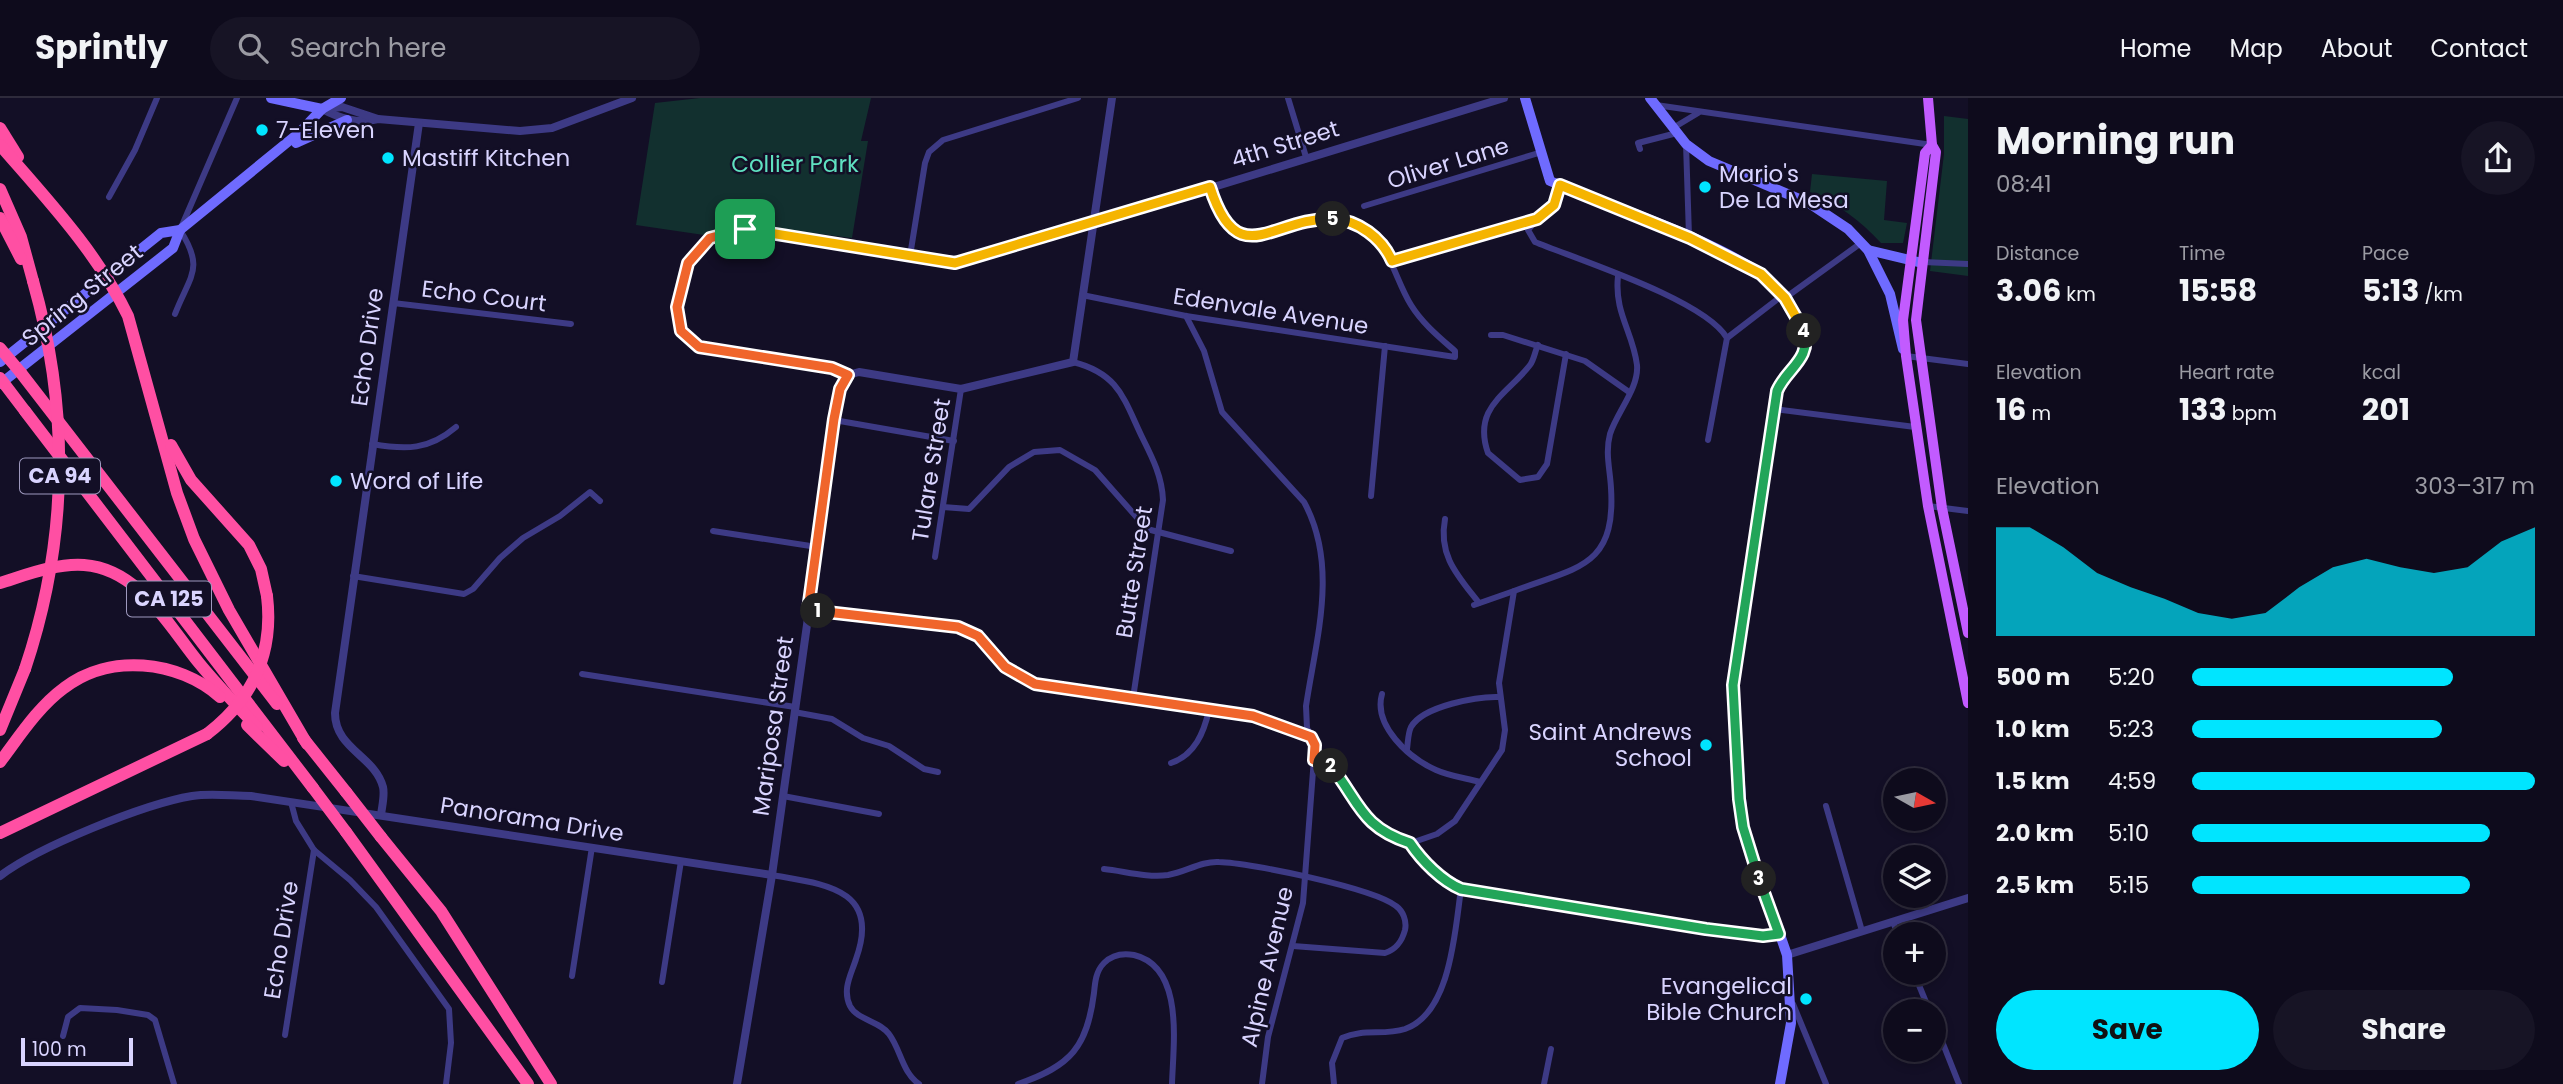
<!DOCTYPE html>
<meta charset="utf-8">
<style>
:root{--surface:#0e0b1c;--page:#171425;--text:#f1f3f6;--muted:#9b9ba3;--line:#2e2b3b;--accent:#00e5ff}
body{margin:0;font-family:Poppins,sans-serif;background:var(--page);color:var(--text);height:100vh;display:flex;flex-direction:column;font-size:26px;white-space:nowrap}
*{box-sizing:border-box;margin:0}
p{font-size:23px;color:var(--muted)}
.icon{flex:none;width:38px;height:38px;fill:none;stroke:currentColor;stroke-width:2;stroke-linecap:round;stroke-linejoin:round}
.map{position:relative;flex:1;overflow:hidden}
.side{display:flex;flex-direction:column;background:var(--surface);width:595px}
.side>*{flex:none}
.needle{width:46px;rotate:99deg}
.tools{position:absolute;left:1883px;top:670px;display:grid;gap:14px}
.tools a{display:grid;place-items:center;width:63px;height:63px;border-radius:50%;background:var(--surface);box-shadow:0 4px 10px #0003,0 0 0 2px var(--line);font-size:35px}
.scale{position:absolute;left:21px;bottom:18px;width:112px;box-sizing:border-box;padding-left:7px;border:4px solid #d9d4ff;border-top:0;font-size:19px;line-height:24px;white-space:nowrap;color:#d9d4ff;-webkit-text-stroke:5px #130f26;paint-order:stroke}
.pin{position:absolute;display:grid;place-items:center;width:60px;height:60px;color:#fff;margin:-30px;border-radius:14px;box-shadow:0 4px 10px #0006}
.km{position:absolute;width:35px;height:35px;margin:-18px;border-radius:50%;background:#222;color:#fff;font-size:19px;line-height:35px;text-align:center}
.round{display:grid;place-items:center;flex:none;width:74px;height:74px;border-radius:37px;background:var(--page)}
.headline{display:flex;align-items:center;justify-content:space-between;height:119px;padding:0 28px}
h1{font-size:38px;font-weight:700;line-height:52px}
.stats{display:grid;grid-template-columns:repeat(3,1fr);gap:10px;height:119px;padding:7px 28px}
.stats div{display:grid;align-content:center}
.stats b{font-size:30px;font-weight:700}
.stats small{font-size:19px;font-weight:400}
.stats p{font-size:19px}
.chart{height:196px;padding:14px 28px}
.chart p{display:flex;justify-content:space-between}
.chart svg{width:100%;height:126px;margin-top:7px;fill:var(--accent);opacity:.7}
.primary-button{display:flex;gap:14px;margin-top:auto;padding:14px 28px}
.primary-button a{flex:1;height:80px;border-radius:42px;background:var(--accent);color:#111;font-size:28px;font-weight:700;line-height:80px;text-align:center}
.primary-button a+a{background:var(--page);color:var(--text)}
ul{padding:0 28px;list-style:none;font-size:23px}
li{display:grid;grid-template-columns:112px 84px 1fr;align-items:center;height:52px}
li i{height:18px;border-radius:9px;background:var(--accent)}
header{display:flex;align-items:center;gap:42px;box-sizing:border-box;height:98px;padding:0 35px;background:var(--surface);border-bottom:2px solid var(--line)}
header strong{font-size:33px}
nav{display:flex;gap:38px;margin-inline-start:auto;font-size:24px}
.search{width:490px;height:63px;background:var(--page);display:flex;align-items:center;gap:18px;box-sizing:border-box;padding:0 24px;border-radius:38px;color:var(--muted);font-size:26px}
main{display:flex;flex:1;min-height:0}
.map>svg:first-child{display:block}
</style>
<header>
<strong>Sprintly</strong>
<div class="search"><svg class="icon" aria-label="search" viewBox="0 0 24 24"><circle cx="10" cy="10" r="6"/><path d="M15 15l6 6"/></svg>Search here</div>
<nav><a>Home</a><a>Map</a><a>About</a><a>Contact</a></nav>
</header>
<main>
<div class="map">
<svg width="1968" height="986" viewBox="0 0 1968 986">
<rect width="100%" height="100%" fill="#130f26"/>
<g fill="#12302f">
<polygon points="700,0 871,0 861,43 868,43 852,140 741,126 704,137 636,127 655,5"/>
<polygon points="1944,18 1968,21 1968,178 1930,173 1944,56"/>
<path d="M1812 76 1887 83 1884 122 1907 125 1903 145H1881C1860 122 1838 106 1810 94Z"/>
</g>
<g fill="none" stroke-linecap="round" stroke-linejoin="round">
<g stroke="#3d3a85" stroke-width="6">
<polyline points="1288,0 1306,59"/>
<polyline points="1656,7 1932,47"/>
<polyline points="1673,30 1698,15"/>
<polyline points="1686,46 1689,138"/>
<polyline points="1640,51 1638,45 1677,35"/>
<polyline points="109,99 135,52 157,0"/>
<polyline points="1364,108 1542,54"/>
<path d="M1537 121 1528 132 1535 144C1579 162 1705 202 1727 240L1708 342"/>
<polyline points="910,158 925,65 929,54 943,42 1078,0"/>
<polyline points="1392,163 1537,121 1554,107 1560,87"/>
<polyline points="1923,164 1968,166"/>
<path d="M1082 197 1186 218 1455 259V253C1439 239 1422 225 1411 207 1393 178 1390 141 1355 126 1293 100 1242 189 1210 89"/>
<polyline points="1785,200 1861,145"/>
<polyline points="393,205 571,226"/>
<path d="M175 216C190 177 205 171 180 132L237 0"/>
<path d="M1186 218 1204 253 1222 314 1304 404C1339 468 1316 541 1306 608L1307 630 1315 647 1303 805 1268 939 1262 986"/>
<polyline points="1491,237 1503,237 1585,263 1629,294"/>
<polyline points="1727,240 1783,197"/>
<path d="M1538 247C1535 253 1534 262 1530 267 1508 296 1472 309 1488 355L1520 382 1538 379 1547 366 1566 256"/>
<polyline points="1906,258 1968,266"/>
<path d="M1073 264C1120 276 1124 302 1143 341 1153 361 1162 379 1163 402L1133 600"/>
<path d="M848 277 832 270 699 249C661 225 678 166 709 142 719 134 732 133 745 131L955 165 1093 126"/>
<polyline points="1774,311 1915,329"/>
<polyline points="834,322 954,343"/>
<path d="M372 346C406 352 429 352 456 329"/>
<polyline points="1371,398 1385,248"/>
<polyline points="1928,408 1968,413"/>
<polyline points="943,409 969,411 1009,369 1034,354 1060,352 1095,372 1147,431 1231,453"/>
<path d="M1445 421C1438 458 1458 478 1479 505"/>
<polyline points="713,433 817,449"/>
<polyline points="935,459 961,291"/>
<polyline points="353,478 464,496 473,491 500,460 523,440 560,418 590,394 600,403"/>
<polyline points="1474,507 1514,493"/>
<path d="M808 512 958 529C993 544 1000 571 1035 586L1253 617 1310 638"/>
<polyline points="582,576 795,609"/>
<path d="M1382 596C1373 628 1409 660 1436 672 1449 678 1465 680 1480 684"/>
<polyline points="794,614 832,621 863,640 889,648 924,671 938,674"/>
<path d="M1407 651C1408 644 1408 635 1411 629 1423 608 1478 598 1500 599"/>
<polyline points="1314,662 1331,668 1376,731 1391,740 1411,745 1440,776 1461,791 1706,831 1763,838 1779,836"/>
<path d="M1171 665C1195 657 1204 634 1209 612"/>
<polyline points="783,698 879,716"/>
<polyline points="291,704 296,723 314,752 350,782 376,809 449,911 451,945 446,986"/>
<polyline points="1826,708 1862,833"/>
<path d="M1411 745 1437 736 1455 723 1502 652 1505 632 1499 585 1514 493C1577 469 1616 470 1611 390 1610 371 1605 355 1610 336 1617 314 1639 290 1637 267 1633 234 1614 215 1618 178"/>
<path d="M1104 771C1124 773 1147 780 1168 777 1186 774 1201 763 1219 764 1251 765 1373 790 1396 808 1403 813 1407 823 1405 832 1402 843 1397 851 1385 855L1293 848"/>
<path d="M772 777C821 786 882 789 856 861 851 877 842 891 850 908 857 922 880 923 889 936 901 952 902 974 919 986"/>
<polyline points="1893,824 1898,836"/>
<polyline points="1914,875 1930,914"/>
<polyline points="572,878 592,749"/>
<polyline points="662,884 681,763"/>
<polyline points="1793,906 1826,986"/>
<polyline points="1934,923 1959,986"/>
<polyline points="285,937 314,752"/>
<polyline points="63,938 68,919 80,910 117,912 148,917 155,922 174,986"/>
<path d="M1018 986C1071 968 1087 949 1094 895 1095 884 1096 873 1104 865 1112 857 1123 855 1134 857 1185 869 1173 948 1172 986"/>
<path d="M1334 986 1332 965 1342 940C1364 930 1383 938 1405 931 1451 915 1455 832 1461 791"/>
<polyline points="1544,986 1551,951"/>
</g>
<g stroke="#3d3a85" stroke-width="8">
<path d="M322 11C341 21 358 26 378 21L520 33 552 30 632 0"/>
<polyline points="324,11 342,9 378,21"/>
<polyline points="1093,126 1504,0"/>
<path d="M381 717C382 708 385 697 383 689 375 658 335 651 335 615L419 25"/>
<path d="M0 778C38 749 144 706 192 698 211 695 232 698 251 698L772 777"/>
<polyline points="1787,857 1968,800"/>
<polyline points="737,986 772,777 840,291 848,277 859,274 961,291 1073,264 1112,0"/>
</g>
<g stroke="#6f6bff" stroke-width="10">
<polyline points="271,0 322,11"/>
<path d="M1525 0 1550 83C1615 110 1703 137 1760 175 1777 187 1806 224 1806 245 1806 265 1784 275 1777 293L1733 588 1743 729 1787 857 1791 925 1780 986"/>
<polyline points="1650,0 1686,46 1709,63 1809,105 1848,131 1868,152 1890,196 1903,251"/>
<polyline points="296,45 347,22"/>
<polyline points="1868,152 1918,164"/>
<polyline points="0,264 161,135 180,132 300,34 322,11 341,0"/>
<polyline points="0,286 173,150 180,132"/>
</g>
<g stroke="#c25bff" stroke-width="10">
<polyline points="1928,0 1932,47 1936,54 1916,222 1942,410 1968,535"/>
<polyline points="1932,47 1925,55 1903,222 1906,258 1928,408 1968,605"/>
</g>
<g stroke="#ff4fa3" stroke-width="12">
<polyline points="0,30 18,59"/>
<path d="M0 47C46 100 97 154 128 218L177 395 194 441 229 512 307 646"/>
<polyline points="0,91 21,139 33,183"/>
<polyline points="0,120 21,161"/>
<polyline points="21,275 277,606"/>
<polyline points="25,313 313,690"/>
<polyline points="171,347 191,382 249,447 261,471 267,498"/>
<path d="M0 485C26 477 56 465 84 467 139 471 168 527 199 565 217 587 237 608 257 629"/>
<polyline points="247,627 284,663"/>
<polyline points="0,632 25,571"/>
<polyline points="303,640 346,694"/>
<path d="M0 664C19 639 38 609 64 590 109 555 178 562 220 599"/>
<polyline points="346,734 528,986"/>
<polyline points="0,735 207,636"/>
<polyline points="381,739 441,813 551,986"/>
</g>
<g stroke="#ff4fa3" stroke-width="12">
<polyline points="0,250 21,275"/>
<polyline points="0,280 25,313"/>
<path d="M25 571C68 443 70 313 33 183"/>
<path d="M207 636C253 601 274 556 267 498"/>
<polyline points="313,690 346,734"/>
<polyline points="346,694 381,739"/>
</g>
</g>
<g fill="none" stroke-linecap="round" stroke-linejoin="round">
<g stroke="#fff" stroke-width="14">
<polyline id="split-1" points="745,131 710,140 688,165 677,209 681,233 699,249 832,270 848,277 840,291 834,321 808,512 818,513"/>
</g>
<g stroke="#fff" stroke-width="14">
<polyline id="split-2" points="818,513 958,529 978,538 1005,569 1035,586 1253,618 1311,639 1315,647 1314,662 1331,668"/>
</g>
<g stroke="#fff" stroke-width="14">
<path id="split-3" d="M1331 668C1360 705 1361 729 1410 745 1422 763 1442 783 1461 791L1706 831 1763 838 1779 836 1759 781"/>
</g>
<g stroke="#fff" stroke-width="14">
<path id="split-4" d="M1759 781 1743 729 1739 701 1733 587 1777 293C1786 271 1812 261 1804 233"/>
</g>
<g stroke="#fff" stroke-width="14">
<path id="split-5" d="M1333 121C1358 122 1382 140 1392 163L1537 121 1554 107 1560 87 1690 140 1761 176 1785 200 1804 233"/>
</g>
<g stroke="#fff" stroke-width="14">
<path id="split-6" d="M745 131 955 165 1210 89C1238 177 1274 118 1333 121"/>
</g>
<use href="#split-1" stroke="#f0652b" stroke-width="9"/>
<use href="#split-2" stroke="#f0652b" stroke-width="9"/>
<use href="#split-3" stroke="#22a559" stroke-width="9"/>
<use href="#split-4" stroke="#22a559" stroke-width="9"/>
<use href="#split-5" stroke="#f5b400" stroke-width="9"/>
<use href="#split-6" stroke="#f5b400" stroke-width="9"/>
</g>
<g fill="#00e5ff" stroke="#130f26" stroke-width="2.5">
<circle cx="262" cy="32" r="7"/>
<circle cx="388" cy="60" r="7"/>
<circle cx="1705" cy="89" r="7"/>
<circle cx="336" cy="383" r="7"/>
<circle cx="1706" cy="647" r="7"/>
<circle cx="1806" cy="901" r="7"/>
</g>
<g text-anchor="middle" stroke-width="5" stroke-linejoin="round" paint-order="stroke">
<g fill="#130f26" stroke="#9e99be" stroke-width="2">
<rect x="20" y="360.5" width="80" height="35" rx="5"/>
<rect x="127" y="483.5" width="84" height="35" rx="5"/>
</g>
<g font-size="21" font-weight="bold" fill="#d9d4ff">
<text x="60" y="385">CA 94</text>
<text x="169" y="508">CA 125</text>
</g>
<g font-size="23" fill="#d9d4ff" stroke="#130f26" text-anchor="start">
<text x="276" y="40">7-Eleven</text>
<text x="402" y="68">Mastiff Kitchen</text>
<text x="1719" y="84">Mario's<tspan x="1719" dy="26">De La Mesa</tspan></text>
<text x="350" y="391">Word of Life</text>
<text x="1692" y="642" text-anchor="end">Saint Andrews<tspan x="1692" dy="26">School</tspan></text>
<text x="1792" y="896" text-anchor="end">Evangelical<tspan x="1792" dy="26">Bible Church</tspan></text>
</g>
<g font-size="23" fill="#d9d4ff" stroke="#130f26">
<text transform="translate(1285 46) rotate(-17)" y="8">4th Street</text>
<text transform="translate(1448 65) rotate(-17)" y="8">Oliver Lane</text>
<text transform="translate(82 197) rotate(-39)" y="8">Spring Street</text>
<text transform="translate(484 198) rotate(7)" y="8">Echo Court</text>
<text transform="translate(1271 213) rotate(9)" y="8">Edenvale Avenue</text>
<text transform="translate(367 249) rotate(-82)" y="8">Echo Drive</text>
<text transform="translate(931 372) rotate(-81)" y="8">Tulare Street</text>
<text transform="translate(1134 474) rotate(-81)" y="8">Butte Street</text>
<text transform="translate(773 628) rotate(-82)" y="8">Mariposa Street</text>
<text transform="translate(532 721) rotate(9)" y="8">Panorama Drive</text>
<text transform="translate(281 842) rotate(-81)" y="8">Echo Drive</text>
<text transform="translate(1267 869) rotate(-77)" y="8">Alpine Avenue</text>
</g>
<g font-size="23" fill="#5fe0c0" stroke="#130f26">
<text x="795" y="74">Collier Park</text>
</g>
</g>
</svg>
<div class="tools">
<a><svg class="needle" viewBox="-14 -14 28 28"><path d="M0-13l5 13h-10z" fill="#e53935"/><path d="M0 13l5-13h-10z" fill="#9b9ba3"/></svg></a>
<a><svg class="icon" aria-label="layers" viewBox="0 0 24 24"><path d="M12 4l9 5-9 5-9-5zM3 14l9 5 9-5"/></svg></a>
<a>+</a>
<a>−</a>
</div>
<div class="scale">100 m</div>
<div class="pin" style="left:745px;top:131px;background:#1e9e55"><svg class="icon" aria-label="arrive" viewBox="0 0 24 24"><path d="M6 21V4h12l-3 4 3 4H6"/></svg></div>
<b class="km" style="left:818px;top:513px">1</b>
<b class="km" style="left:1331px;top:668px">2</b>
<b class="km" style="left:1759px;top:781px">3</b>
<b class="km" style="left:1804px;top:233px">4</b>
<b class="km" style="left:1333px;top:121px">5</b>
</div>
<section class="side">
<div class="headline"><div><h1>Morning run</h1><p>08:41</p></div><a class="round"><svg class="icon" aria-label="share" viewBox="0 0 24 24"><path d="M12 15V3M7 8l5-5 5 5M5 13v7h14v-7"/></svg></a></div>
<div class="stats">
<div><p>Distance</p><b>3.06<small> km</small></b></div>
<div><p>Time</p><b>15:58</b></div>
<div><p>Pace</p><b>5:13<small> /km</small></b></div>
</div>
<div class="stats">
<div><p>Elevation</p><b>16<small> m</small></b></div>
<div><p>Heart rate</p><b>133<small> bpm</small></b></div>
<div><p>kcal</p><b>201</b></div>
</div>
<div class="chart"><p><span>Elevation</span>303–317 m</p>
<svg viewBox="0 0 160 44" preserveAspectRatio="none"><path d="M0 44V6L10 6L20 13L30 22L40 27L50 31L60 36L70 38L80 36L90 27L100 20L110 17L120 20L130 22L140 20L150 11L160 6V44z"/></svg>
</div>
<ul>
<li><b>500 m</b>5:20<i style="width:76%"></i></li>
<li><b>1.0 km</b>5:23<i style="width:73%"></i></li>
<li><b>1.5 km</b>4:59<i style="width:100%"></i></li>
<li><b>2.0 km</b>5:10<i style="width:87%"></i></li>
<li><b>2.5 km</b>5:15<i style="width:81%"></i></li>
</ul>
<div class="primary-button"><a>Save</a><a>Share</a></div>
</section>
</main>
